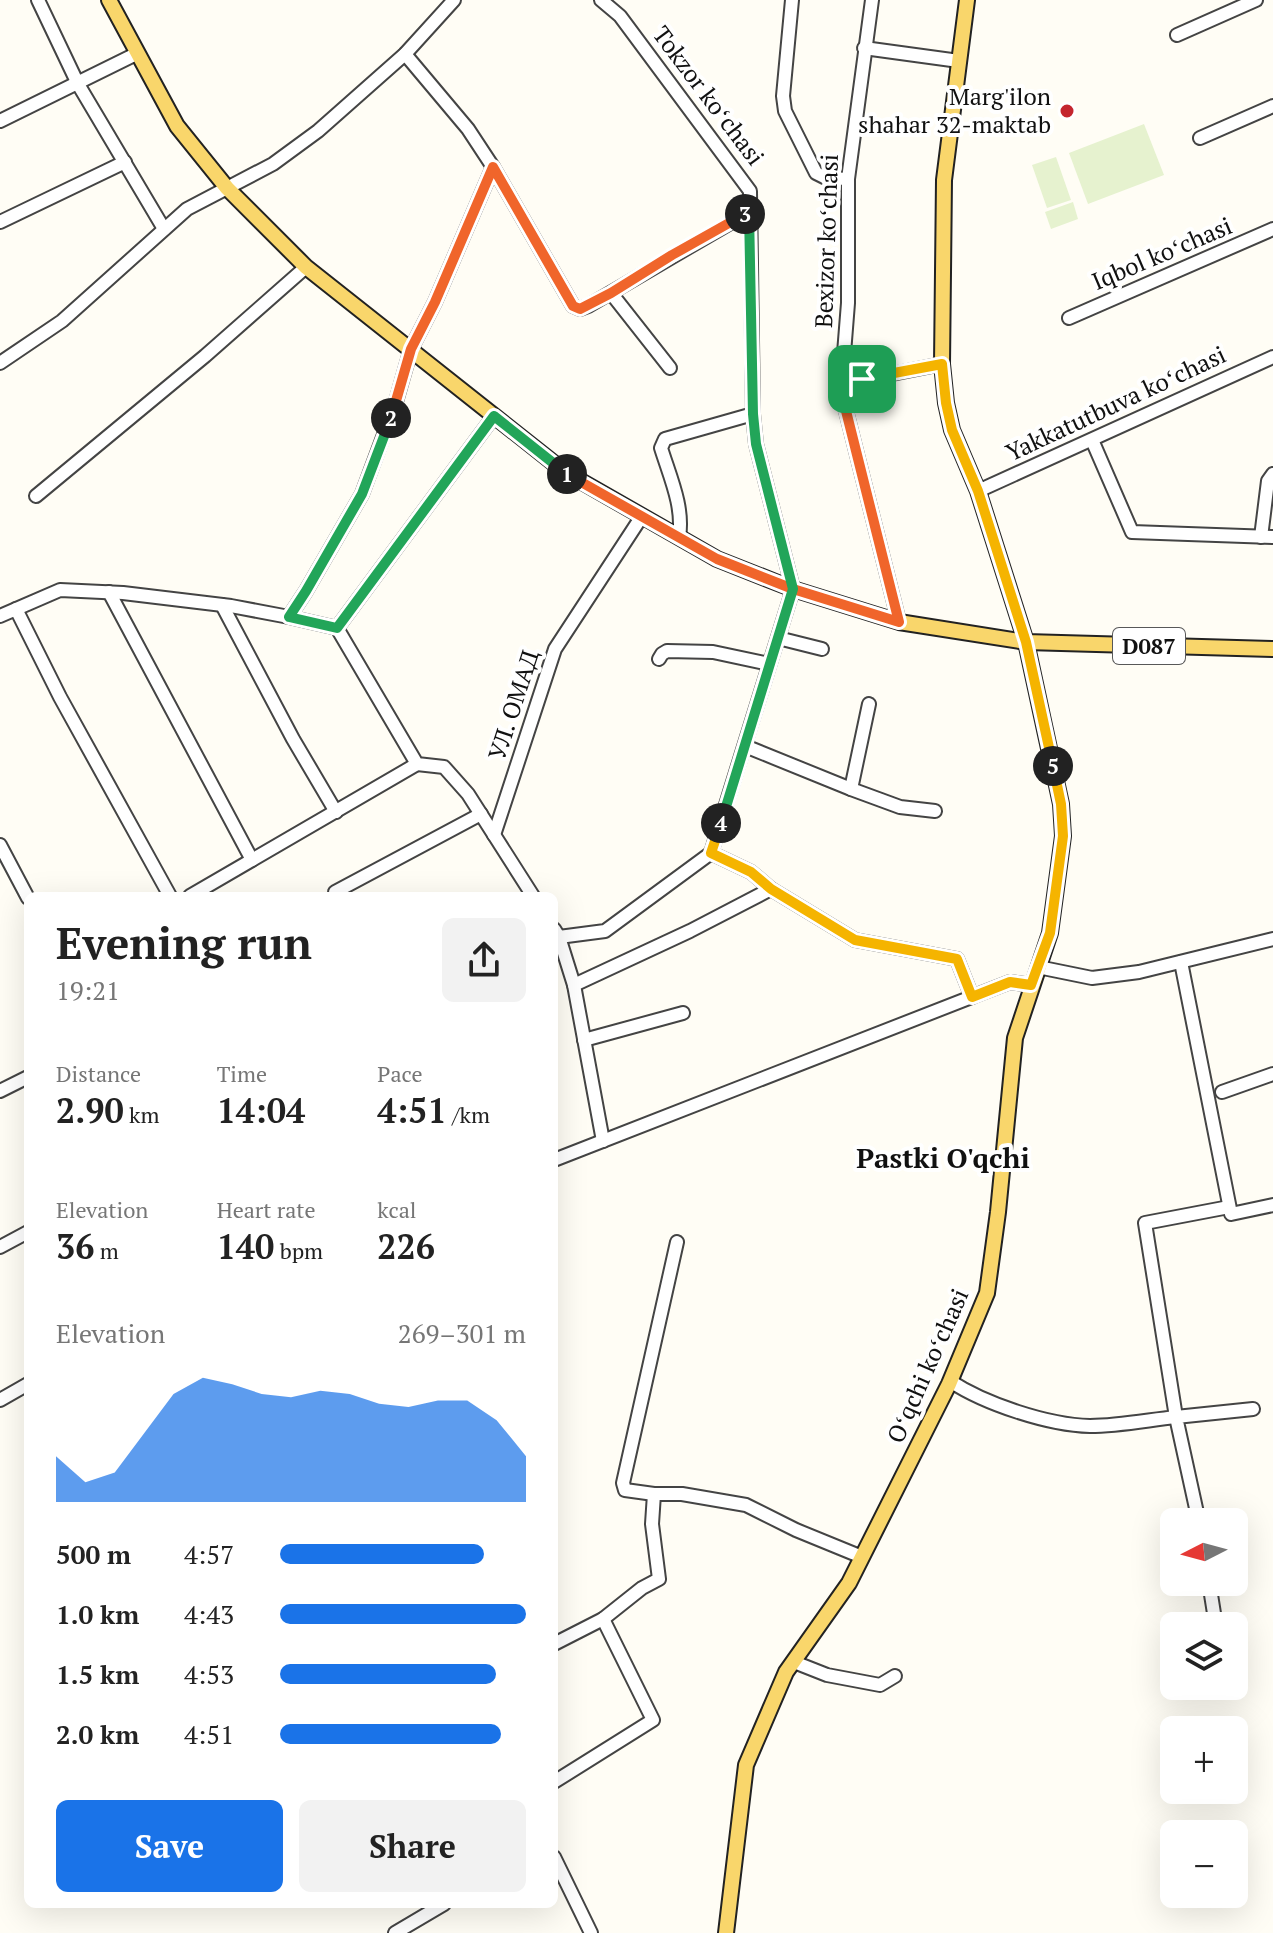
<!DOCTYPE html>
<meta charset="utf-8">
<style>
:root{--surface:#fff;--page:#f2f2f2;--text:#222;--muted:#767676;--accent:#1a73e8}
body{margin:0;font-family:"PT Serif",serif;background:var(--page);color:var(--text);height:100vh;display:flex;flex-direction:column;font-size:30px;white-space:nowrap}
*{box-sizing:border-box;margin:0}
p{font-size:26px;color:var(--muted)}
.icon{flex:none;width:44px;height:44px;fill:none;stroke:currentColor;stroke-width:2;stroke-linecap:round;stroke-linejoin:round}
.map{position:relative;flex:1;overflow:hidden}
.sheet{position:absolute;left:24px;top:892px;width:534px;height:1016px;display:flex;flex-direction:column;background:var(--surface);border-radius:12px;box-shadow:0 8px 32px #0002}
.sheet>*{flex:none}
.needle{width:52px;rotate:264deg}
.fabs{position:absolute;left:1160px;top:1508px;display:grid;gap:16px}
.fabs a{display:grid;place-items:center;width:88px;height:88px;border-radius:12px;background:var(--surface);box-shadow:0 8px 32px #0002;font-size:40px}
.pin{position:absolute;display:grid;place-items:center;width:68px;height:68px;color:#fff;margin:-34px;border-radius:16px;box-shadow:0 4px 12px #0006}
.km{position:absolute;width:40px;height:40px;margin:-20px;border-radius:50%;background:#222;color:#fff;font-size:22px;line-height:40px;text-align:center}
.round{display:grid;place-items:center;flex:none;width:84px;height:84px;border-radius:12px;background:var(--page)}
.overview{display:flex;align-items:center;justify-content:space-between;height:136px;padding:0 32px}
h1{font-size:44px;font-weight:700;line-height:60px}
.stats{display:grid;grid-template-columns:repeat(3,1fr);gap:12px;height:136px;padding:8px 32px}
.stats div{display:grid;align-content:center}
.stats b{font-size:34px;font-weight:700}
.stats small{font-size:22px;font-weight:400}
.stats p{font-size:22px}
.chart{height:224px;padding:16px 32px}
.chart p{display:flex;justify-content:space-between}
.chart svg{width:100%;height:144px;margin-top:8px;fill:var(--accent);opacity:.7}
.primary-button{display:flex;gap:16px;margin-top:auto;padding:16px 32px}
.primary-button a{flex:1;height:92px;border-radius:12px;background:var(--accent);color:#fff;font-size:32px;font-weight:700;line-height:92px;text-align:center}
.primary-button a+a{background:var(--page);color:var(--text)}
ul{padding:0 32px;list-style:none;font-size:26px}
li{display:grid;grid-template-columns:128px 96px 1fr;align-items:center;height:60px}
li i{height:20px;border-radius:10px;background:var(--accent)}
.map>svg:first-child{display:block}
</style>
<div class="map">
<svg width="1273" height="1933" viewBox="0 0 1273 1933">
<rect width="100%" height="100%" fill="#fffdf5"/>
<g fill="#e6f2cf">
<polygon points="1144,124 1164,175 1088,204 1069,153"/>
<polygon points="1056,157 1071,200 1047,208 1032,165"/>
<polygon points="1073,202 1078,219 1051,229 1045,212"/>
</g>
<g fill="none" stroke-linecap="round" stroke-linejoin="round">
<g stroke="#444" stroke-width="16">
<g id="minor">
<polyline points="38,0 78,84 164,229"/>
<polyline points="792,0 783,96 785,111 816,173 826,178 848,179"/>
<polyline points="872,0 848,179 848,303 841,391 899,622"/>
<polyline points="1177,35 1256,0"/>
<polyline points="864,48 959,61"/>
<polyline points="405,54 468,129 493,167 573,306 580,309 588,306 749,212"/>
<polyline points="0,121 136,54"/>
<polyline points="1200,138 1273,106"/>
<polyline points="493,167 435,302 411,349 395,405 362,494 306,591 289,617 337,628 417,764 444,767 468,794 533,896"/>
<polyline points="0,222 125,162"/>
<polyline points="611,293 670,368"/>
<polyline points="1069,318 1273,229"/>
<polyline points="0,363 62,321 187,209 273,164 318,131 405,54 454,0"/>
<polyline points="842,384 942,364"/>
<polyline points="1092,440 1132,532 1273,537"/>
<polyline points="978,491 1273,357"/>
<polyline points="36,496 205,356 306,267"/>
<path d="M679 537C684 507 670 477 661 448L665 439 753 414"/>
<polyline points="1261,537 1268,481 1273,474"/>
<polyline points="109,592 252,860"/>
<polyline points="222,605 293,739 336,812"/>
<polyline points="16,609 60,697 170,896"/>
<polyline points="0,616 60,590 123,593 231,606 289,617"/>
<polyline points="337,628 494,416"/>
<polyline points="778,638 822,649"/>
<polyline points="659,659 662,654 667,651 713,652 769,664"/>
<polyline points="869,704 851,789 900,807 935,811"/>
<polyline points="745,746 851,789"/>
<polyline points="494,835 555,649 642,516"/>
<polyline points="0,845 28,898"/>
<polyline points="771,889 855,940 957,959 972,997"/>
<polyline points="190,896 417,764"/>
<polyline points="337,896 335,892 481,814"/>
<polyline points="554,929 559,937 574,985 603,1141"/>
<polyline points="559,937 605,931 711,853 793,589 756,444 753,414 750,191 620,16 601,0"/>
<polyline points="1181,962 1231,1214 1273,1205"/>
<polyline points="1038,967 1092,978 1139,972 1273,939"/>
<polyline points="574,985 690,931 771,889 751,872 711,853"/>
<polyline points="584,1040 683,1013"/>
<polyline points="0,1091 28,1077"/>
<polyline points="1222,1092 1273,1074"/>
<polyline points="554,1160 1010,982 1031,985"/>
<polyline points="0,1247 28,1232"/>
<path d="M950 1381C985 1404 1048 1425 1090 1426 1119 1426 1148 1420 1176 1417L1145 1223 1229 1207"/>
<polyline points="0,1400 28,1384"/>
<polyline points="654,1494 625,1490 623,1483 677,1242"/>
<polyline points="1199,1522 1176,1417 1253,1409"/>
<polyline points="1209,1582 1216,1626"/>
<polyline points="554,1644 603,1619 642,1588 659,1579 652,1524 654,1494 682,1494 746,1505 796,1530 862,1557"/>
<polyline points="794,1662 827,1675 880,1685 895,1676"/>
<polyline points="1225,1686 1226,1690"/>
<polyline points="554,1782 653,1720 603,1619"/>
<polyline points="554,1857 591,1933"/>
<polyline points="395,1933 444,1904"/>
</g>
</g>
<g stroke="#222" stroke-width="18">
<g id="major">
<polyline points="109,0 177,126 227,188 306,267 565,472 717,559 793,589 899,622 1026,642 1273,649"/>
<polyline points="726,1933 746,1765 786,1672 849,1583 949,1384 987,1293 998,1212 1015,1038 1050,933 1063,836 1061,804 1026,642 978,491 952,430 946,403 942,364 944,180 967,0"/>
</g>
</g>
<use href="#minor" stroke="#fff" stroke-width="12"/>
<use href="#major" stroke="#f9d66b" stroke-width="14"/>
</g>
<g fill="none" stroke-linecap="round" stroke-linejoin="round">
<g stroke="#fff" stroke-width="16">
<polyline id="split-1" points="567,474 717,559 793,589 899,622 841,391 842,384 862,379"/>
</g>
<g stroke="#fff" stroke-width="16">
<polyline id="split-2" points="391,418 362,494 306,591 289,617 337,628 494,416 567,474"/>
</g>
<g stroke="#fff" stroke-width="16">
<polyline id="split-3" points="391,418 411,349 435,302 493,167 573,306 580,309 611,293 672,255 745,214"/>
</g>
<g stroke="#fff" stroke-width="16">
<polyline id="split-4" points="721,823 793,589 756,444 753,414 749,212 745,214"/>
</g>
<g stroke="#fff" stroke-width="16">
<polyline id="split-5" points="721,823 711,853 751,872 771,889 855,940 957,959 972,997 1010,982 1031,985 1050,933 1063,836 1061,804 1053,766"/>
</g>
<g stroke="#fff" stroke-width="16">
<polyline id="split-6" points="862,379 942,364 946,403 952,430 978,491 1026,642 1053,766"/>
</g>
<use href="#split-1" stroke="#f0652b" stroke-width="10"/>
<use href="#split-2" stroke="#22a559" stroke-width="10"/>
<use href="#split-3" stroke="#f0652b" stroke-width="10"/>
<use href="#split-4" stroke="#22a559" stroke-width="10"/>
<use href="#split-5" stroke="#f5b400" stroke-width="10"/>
<use href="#split-6" stroke="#f5b400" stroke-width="10"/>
</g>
<circle fill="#c4262e" stroke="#fff" stroke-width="3" cx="1067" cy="111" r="8"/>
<g text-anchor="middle" stroke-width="8" stroke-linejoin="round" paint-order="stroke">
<rect fill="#fff" stroke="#585858" stroke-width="2" x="1113" y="628" width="72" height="36" rx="6"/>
<g font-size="22" font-weight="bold" fill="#111">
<text x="1149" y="654">D087</text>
</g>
<g font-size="24" fill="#111" stroke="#fff">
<text transform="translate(708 96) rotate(53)" y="8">Tokzor koʻchasi</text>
<text transform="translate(827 241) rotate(-88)" y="8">Bexizor koʻchasi</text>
<text transform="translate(1162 254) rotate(-23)" y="8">Iqbol koʻchasi</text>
<text transform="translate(1116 404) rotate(-25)" y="8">Yakkatutbuva koʻchasi</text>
<text transform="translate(514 705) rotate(-72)" y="8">УЛ. ОМАД</text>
<text transform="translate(928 1366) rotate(-66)" y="8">Oʻqchi koʻchasi</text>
</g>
<g font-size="24" fill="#111" stroke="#fff" text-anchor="end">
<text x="1051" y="105">Marg'ilon<tspan x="1051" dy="28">shahar 32-maktab</tspan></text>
</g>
<g font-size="28" font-weight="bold" fill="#111" stroke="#fff">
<text x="943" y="1168">Pastki O'qchi</text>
</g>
</g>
</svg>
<div class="fabs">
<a><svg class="needle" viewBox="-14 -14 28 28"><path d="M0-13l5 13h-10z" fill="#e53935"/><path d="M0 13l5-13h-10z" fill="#767676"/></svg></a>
<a><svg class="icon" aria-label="layers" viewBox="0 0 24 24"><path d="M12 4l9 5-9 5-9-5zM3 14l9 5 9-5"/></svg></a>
<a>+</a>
<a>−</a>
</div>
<div class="pin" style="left:862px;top:379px;background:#1e9e55"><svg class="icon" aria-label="arrive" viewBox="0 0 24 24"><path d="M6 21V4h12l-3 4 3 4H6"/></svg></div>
<b class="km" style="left:567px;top:474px">1</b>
<b class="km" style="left:391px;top:418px">2</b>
<b class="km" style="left:745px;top:214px">3</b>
<b class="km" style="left:721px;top:823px">4</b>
<b class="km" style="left:1053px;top:766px">5</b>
<section class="sheet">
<div class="overview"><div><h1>Evening run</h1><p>19:21</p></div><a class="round"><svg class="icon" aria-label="share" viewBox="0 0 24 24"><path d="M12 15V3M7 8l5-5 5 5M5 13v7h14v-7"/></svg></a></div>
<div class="stats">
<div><p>Distance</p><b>2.90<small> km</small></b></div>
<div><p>Time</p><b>14:04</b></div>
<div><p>Pace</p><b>4:51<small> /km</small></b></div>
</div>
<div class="stats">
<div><p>Elevation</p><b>36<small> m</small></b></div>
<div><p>Heart rate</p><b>140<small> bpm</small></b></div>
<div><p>kcal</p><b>226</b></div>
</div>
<div class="chart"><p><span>Elevation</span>269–301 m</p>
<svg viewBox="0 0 160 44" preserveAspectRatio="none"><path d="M0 44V30L10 38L20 35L30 23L40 11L50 6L60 8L70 11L80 12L90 10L100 11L110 14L120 15L130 13L140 13L150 19L160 30V44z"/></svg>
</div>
<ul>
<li><b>500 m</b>4:57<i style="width:83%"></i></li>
<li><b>1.0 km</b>4:43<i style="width:100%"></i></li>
<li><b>1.5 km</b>4:53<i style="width:88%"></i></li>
<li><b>2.0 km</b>4:51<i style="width:90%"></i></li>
</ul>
<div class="primary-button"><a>Save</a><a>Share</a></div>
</section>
</div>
